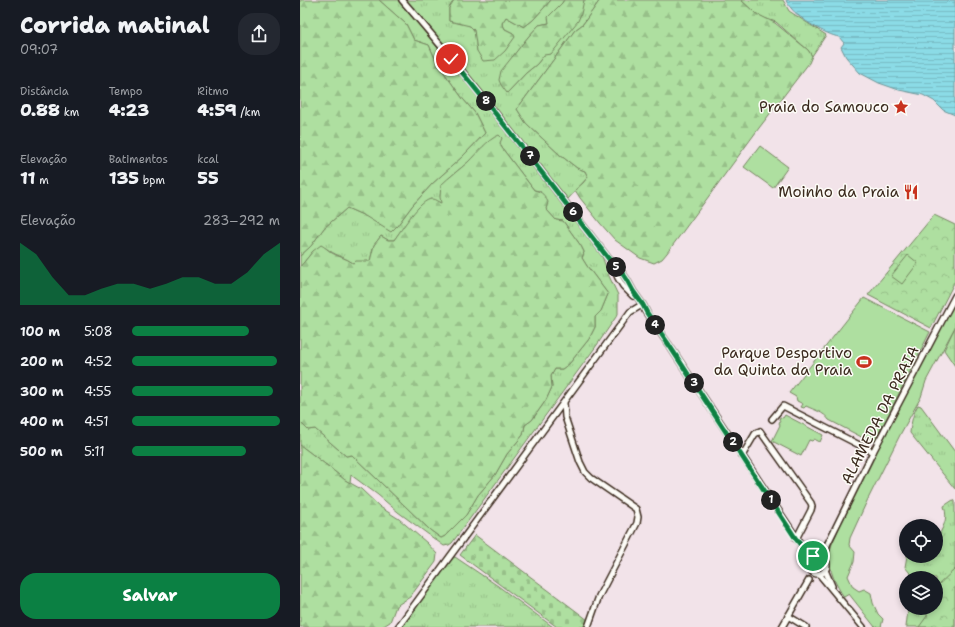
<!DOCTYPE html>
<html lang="pt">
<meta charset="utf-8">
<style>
:root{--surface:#171b24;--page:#242831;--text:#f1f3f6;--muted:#9ea1a6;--accent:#0b8043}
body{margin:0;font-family:"Shantell Sans",sans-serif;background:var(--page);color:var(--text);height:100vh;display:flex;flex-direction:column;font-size:15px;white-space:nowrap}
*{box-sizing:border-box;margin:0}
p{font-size:13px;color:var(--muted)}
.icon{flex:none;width:22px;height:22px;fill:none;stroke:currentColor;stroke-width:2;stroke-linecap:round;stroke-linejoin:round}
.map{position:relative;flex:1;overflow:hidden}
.details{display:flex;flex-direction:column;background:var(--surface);width:300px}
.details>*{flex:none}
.buttons{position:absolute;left:599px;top:519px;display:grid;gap:8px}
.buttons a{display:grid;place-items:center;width:44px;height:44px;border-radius:50%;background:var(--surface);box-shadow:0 2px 6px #0003;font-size:20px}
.pin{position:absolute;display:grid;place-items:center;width:34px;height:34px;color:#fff;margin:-17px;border:2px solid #fff;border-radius:50%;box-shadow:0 1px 4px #0007}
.km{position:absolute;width:20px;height:20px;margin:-10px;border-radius:50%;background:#222;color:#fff;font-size:11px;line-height:20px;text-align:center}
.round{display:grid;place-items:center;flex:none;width:42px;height:42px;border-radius:16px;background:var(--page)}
.summary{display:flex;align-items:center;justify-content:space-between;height:68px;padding:0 20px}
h1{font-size:22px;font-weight:800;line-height:30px}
.stats{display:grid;grid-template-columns:repeat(3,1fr);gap:6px;height:68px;padding:4px 20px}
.stats div{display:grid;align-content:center}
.stats b{font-size:17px;font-weight:800}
.stats small{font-size:11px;font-weight:400}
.stats p{font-size:11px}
.chart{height:112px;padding:8px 20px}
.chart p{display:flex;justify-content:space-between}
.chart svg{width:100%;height:72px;margin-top:4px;fill:var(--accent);opacity:.7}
.primary-button{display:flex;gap:8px;margin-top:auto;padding:8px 20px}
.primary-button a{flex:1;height:46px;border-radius:16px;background:var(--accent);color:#fff;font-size:16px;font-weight:800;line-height:46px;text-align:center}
ul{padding:0 20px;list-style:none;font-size:13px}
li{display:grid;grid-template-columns:64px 48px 1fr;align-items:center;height:30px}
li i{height:10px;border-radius:5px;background:var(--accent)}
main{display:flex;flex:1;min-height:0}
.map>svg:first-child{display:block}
</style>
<main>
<section class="details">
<div class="summary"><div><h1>Corrida matinal</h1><p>09:07</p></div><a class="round"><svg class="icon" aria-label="share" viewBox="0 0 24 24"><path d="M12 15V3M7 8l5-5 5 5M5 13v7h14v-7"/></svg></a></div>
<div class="stats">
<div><p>Distância</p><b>0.88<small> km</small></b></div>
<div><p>Tempo</p><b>4:23</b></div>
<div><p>Ritmo</p><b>4:59<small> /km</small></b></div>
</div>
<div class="stats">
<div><p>Elevação</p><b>11<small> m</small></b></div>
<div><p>Batimentos</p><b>135<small> bpm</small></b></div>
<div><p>kcal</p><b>55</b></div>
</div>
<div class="chart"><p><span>Elevação</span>283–292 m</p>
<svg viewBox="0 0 160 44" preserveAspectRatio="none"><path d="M0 44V6L10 13L20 27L30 38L40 38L50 34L60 31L70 31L80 34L90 31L100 27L110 27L120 31L130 31L140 24L150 13L160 6V44z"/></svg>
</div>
<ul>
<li><b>100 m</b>5:08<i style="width:79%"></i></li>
<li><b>200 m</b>4:52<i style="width:98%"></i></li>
<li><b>300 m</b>4:55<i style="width:95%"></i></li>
<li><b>400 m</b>4:51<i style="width:100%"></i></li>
<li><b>500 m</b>5:11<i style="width:77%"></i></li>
</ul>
<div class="primary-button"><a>Salvar</a></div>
</section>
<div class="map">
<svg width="655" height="627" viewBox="0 0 655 627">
<defs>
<pattern id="grass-tufts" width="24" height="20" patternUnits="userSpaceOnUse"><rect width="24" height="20" fill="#aedfa0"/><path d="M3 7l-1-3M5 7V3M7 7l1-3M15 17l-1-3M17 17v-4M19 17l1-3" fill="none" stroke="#97c089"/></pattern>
<pattern id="forest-firs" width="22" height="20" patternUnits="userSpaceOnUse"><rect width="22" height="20" fill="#aedfa0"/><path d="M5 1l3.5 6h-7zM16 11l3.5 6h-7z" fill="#97c089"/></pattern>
<pattern id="cemetery-stones" width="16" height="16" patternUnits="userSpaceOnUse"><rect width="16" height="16" fill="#aedfa0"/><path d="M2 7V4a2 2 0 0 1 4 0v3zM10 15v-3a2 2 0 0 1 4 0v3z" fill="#97c089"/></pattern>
<pattern id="park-crowns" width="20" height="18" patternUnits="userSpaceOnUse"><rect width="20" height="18" fill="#aedfa0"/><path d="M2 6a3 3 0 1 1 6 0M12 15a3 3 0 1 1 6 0" fill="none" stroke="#97c089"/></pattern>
<pattern id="water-rules" width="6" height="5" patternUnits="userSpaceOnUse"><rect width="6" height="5" fill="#8bdbe6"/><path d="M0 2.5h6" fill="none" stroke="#79bcc5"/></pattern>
</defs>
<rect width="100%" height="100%" fill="#f2e3e9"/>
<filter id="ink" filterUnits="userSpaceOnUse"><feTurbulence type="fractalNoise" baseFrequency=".025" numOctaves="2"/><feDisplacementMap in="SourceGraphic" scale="8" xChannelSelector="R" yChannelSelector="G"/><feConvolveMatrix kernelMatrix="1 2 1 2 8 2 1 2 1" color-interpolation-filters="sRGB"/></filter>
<g filter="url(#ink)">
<g fill="url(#grass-tufts)" stroke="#74845f">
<path d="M79 0H98L148 60 195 116 258 196 302 256 309 276 318 295V314L297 345 152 543 149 545 144 546 98 512 78 495 51 475 50 483 45 480 29 467 0 445V422L8 430 15 429 46 456 52 455 130 530 141 538 145 536 166 515 178 495 195 475 207 454 223 435 225 425 232 420 246 400 252 387 251 376 255 369H262L269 364 289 339 295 327V317L301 311 308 294 287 266 282 258 284 252 281 246 263 221 256 220 246 209 240 191 234 190 202 148 200 143 195 137 167 163 149 178 141 203 130 199 113 214 94 240H88L81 236 74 245 70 261 53 263C44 257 34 255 26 248L13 251 0 267V256L11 246 24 228 47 208 65 216 97 226 112 206 132 184 163 156 185 133 175 113 163 99 137 63 129 45 114 40 106 24Z"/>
<path d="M105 0H154L149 8V21C176 26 174 24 177 51L213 33 205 29 202 23 206 17 224 27 233 20 251 0H264L249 23 239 25 228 37 211 59 207 93 226 73 237 64 244 55 262 40 267 34 284 0H300L283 24 275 30 254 59 217 109 226 123 260 155 277 168 285 171 288 177 268 199Z"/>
<polygon points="441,0 483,0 489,11 526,35 512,56 508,50 476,22 464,18 455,13"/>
<polygon points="655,327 655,366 644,350"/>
<path d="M618 405 621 406 655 452V489L610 433C611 423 613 413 618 405Z"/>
<path d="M653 500 655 501V627H606L608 610 610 608H636V578H614L605 567 607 556H621L626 561 630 556H636C636 551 636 545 637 540 642 527 649 521 644 506Z"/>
<polygon points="155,557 198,586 253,627 101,627 151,559"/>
</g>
<g fill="url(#forest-firs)" stroke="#74845f">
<polygon points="0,0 79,0 106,24 114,40 129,45 137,63 163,99 175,113 185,133 163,156 132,184 112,206 97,226 91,232 65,216 47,208 24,228 11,246 0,256"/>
<polygon points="154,0 251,0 233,20 224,27 206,17 202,23 205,29 213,33 215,37 205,51 195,60 183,61 177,51 174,30 170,26 149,21 149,8"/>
<polygon points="264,0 284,0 281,14 278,21 251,54 244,55 237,64 226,73 207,93 201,85 199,80 201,71 228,37 239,25 249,23 248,17 262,3"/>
<polygon points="300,0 441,0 455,13 475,23 508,50 512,56 509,63 459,128 367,253 362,259 354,263 340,258 315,240 300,223 280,198 275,190 283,183 288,177 285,171 277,168 260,155 226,123 217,109 254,59 275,30 283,24"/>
<path d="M199 135 202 138 200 143 202 148 234 190C243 192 244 195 248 202L246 209 256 220 263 221 281 246 284 252 282 258 287 266 308 294 301 311 295 317V327L289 339 269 364 262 369H255L251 376 252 387 246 400 232 420 225 425 223 435 207 454 195 475 178 495 166 515 145 536 141 538 130 530 52 455 46 456 15 429 8 430 0 422V267L13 251 21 245C25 247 28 250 32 253 39 257 46 258 53 263L56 261H70L74 245 81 236 88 240H94C101 231 120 199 132 199 135 199 138 202 141 203L140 197 141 185C149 177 159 170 168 162 177 153 187 140 199 135Z"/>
<polygon points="0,445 29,467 45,480 61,489 80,507 99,519 127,543 137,554 136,562 110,597 96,606 90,622 82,627 0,627"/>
</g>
<polygon fill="url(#cemetery-stones)" stroke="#74845f" points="175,535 288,620 283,627 257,627 160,555"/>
<g fill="url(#park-crowns)" stroke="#74845f">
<polygon points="634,215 655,225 655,281 631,328 568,295"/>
<polygon points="655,569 655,627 619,627 627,616 628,608 636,608 636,587"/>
</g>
<g fill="#aedfa0" stroke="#74845f">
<polygon points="460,146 488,167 473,188 444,167"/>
<polygon points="608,255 618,263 602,284 591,276"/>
<path d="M564 298 630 332 576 439 577 442 572 440 571 442 529 420C524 412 514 410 506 406L504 408 501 407 503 404 497 401 496 397 489 393Z"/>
<path d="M655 301V327L626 381 621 397 601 433 567 501 550 538 549 545 555 552 554 562 548 576 553 587 559 591 564 589 571 593 573 603 578 614 583 619 581 627H575L549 594 544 597C536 585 528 570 530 555 530 548 533 541 536 535 541 521 547 509 553 496 584 429 620 365 655 301Z"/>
<polygon points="485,415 523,435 520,442 514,439 512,441 509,440 501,456 472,441 480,425 479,423 480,421 479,420 480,417 483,418"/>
</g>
<path fill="url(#water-rules)" stroke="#6b9496" d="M486 0H655V115L643 110 634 101 623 95 599 90 579 83 560 73 546 57 541 47 544 43 539 37C527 35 499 19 491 8 489 6 487 3 486 0Z"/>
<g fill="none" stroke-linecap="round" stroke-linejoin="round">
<g stroke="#3b2a1e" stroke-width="8">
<g id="minor">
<path d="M102 0C176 85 243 174 312 263L323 274 327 280 333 291 343 305 347 313"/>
<polyline points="313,266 318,278 323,286 333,296"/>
<polyline points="345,311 369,345 504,549 510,562"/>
<polyline points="264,403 265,417 280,462 285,472 291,478 336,509 338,517 337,523 299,596 288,627"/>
<polyline points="472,419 483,406 573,452"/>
<polyline points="442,456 455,434 460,431 511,503 512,506 511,510 496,539"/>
<circle cx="518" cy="565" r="9"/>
<polyline points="519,557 528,543 573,452 655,296"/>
<polyline points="525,560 527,545"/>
<polyline points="525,570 532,586"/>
<polyline points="519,574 563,627"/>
<polyline points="488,616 506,627"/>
<polyline points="98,627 330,312 340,306"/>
<polyline points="482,627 509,580"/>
</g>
</g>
<use href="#minor" stroke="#fdfcf7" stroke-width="5"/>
</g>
</g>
<g fill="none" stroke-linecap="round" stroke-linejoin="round" filter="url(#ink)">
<g stroke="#fff" stroke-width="8">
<path id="route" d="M151 59C207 126 259 195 312 263L323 274 327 280 333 291 343 305 347 313 369 345 496 539 504 549 513 556"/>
</g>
<use href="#route" stroke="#0b8043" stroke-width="5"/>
</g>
<defs>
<g id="sight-bare" transform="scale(1.2)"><path d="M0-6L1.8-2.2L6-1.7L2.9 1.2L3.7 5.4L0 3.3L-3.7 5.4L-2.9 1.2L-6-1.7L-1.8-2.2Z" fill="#c8321e" stroke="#fdfcf7" stroke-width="2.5" paint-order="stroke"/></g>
<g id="restaurant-bare" transform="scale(1.2)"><path d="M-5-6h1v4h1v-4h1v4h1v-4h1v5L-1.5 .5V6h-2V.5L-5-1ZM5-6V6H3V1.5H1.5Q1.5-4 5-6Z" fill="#c8321e" stroke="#fdfcf7" stroke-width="2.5" paint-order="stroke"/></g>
<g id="stadium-bare" transform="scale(1.2)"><path d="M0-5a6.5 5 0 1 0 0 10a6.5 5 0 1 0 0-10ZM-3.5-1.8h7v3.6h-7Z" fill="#c8321e" stroke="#fdfcf7" stroke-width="2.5" paint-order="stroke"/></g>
</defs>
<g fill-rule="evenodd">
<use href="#sight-bare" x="601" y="107"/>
<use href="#restaurant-bare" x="611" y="192"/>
<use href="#stadium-bare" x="564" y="362"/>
</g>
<g text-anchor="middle" stroke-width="3" stroke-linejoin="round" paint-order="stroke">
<g font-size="15" fill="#3b2a1e" stroke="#fdfcf7" text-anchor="end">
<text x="589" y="112">Praia do Samouco</text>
<text x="599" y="197">Moinho da Praia</text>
<text x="552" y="358">Parque Desportivo<tspan x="552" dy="17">da Quinta da Praia</tspan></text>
</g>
<g font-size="15" fill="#3b2a1e" stroke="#fdfcf7">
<text transform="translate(580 415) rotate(-63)" y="5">ALAMEDA DA PRAIA</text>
</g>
</g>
</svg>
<div class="buttons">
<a><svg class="icon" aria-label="locate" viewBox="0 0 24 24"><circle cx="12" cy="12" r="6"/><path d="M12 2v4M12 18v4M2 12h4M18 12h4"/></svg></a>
<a><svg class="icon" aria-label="layers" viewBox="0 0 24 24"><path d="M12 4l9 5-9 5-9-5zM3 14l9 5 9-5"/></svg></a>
</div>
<div class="pin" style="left:513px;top:556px;background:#1e9e55"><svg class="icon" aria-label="arrive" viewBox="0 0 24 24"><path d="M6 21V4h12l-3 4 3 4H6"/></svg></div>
<div class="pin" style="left:151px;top:59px;background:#d93025"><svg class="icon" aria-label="check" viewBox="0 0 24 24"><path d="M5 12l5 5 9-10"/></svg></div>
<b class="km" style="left:471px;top:500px">1</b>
<b class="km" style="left:433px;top:442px">2</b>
<b class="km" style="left:394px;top:383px">3</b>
<b class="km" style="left:355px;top:325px">4</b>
<b class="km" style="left:316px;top:267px">5</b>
<b class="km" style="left:273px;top:212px">6</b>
<b class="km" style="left:230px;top:156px">7</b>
<b class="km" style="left:186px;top:101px">8</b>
</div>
</main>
